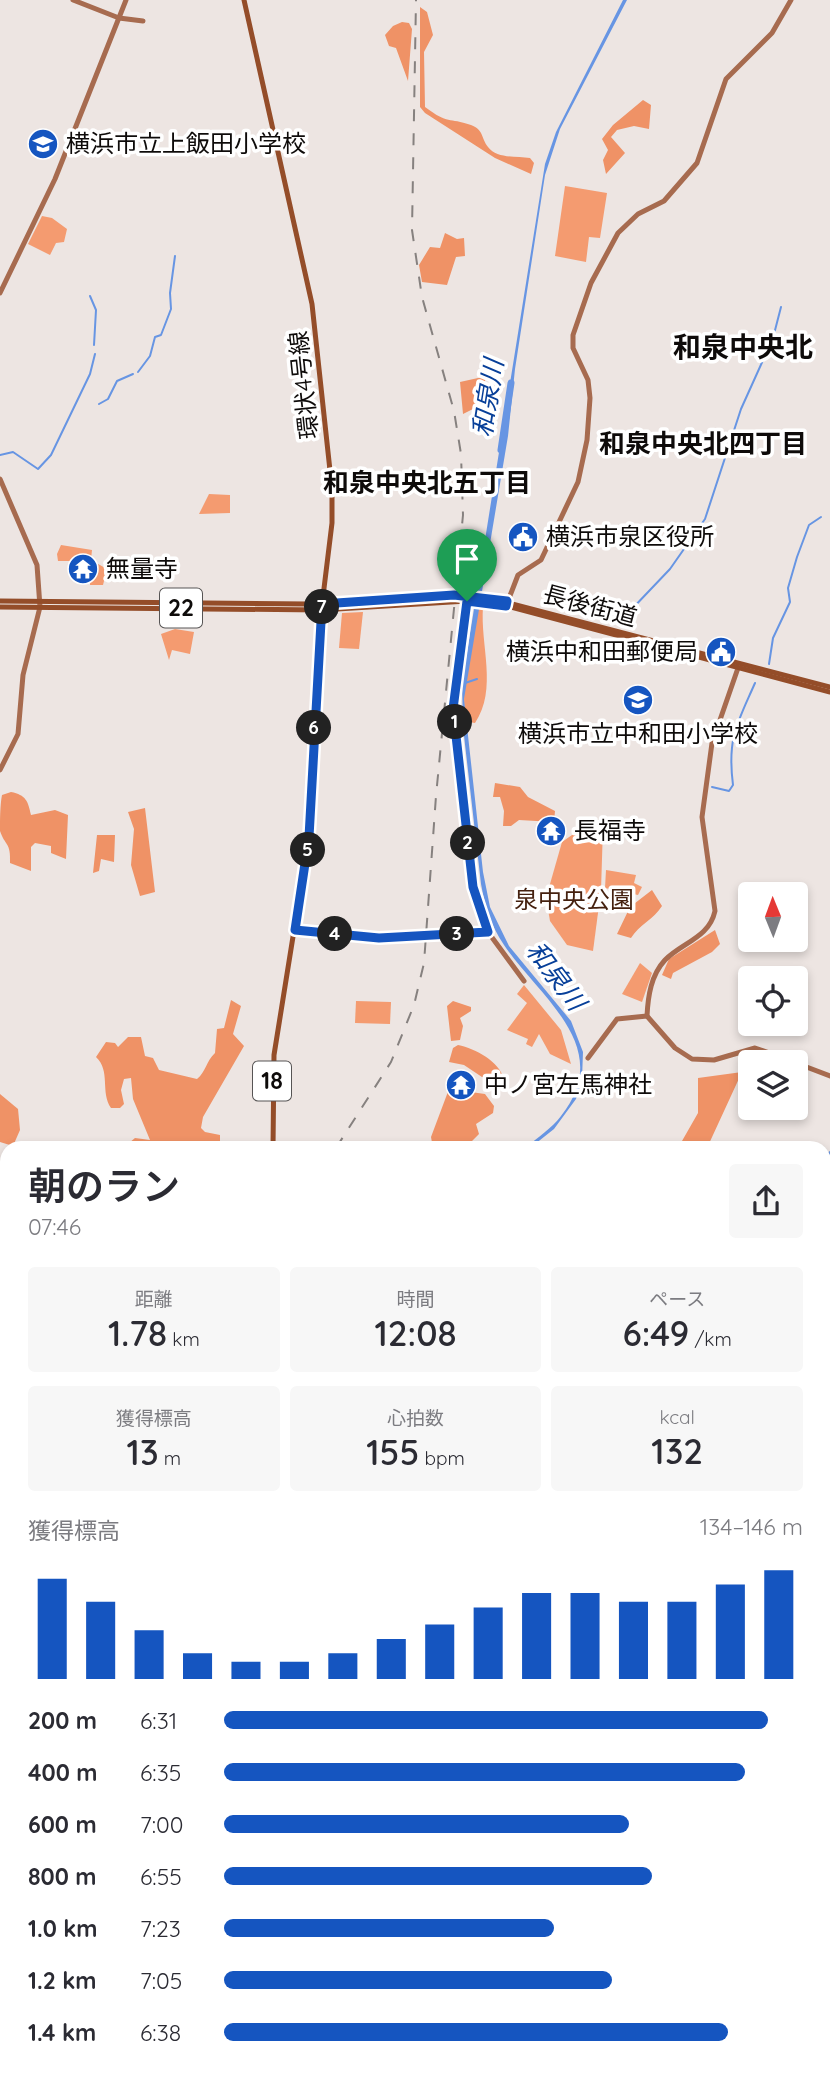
<!DOCTYPE html>
<html lang="ja">
<meta charset="utf-8">
<style>
:root{--surface:#fff;--page:#f7f7f7;--text:#2b2b33;--muted:#7c7c81;--accent:#1555c0}
body{margin:0;font-family:Quicksand,"Noto Sans JP",sans-serif;background:var(--page);color:var(--text);height:100vh;display:flex;flex-direction:column;font-size:26px;white-space:nowrap}
*{box-sizing:border-box;margin:0}
p{font-size:23px;color:var(--muted)}
.icon{flex:none;width:38px;height:38px;fill:none;stroke:currentColor;stroke-width:2;stroke-linecap:round;stroke-linejoin:round}
.map{position:relative;flex:1;overflow:hidden}
.panel{position:absolute;left:0px;top:1141px;width:831px;height:936px;display:flex;flex-direction:column;background:var(--surface);border-radius:21px 21px 0 0;box-shadow:0 4px 10px #0003}
.panel>*{flex:none}
.needle{width:46px;rotate:359deg}
.fabs{position:absolute;left:738px;top:882px;display:grid;gap:14px}
.fabs a{display:grid;place-items:center;width:70px;height:70px;border-radius:7px;background:var(--surface);box-shadow:0 4px 10px #0003;font-size:35px}
.pin{position:absolute;display:grid;place-items:center;width:60px;height:60px;color:#fff;margin:-72px -30px;border-radius:50% 50% 50% 0;rotate:-45deg;box-shadow:0 0 7px #0007}
.pin .icon{rotate:45deg}
.km{position:absolute;width:35px;height:35px;margin:-18px;border-radius:50%;background:#222;color:#fff;font-size:19px;line-height:35px;text-align:center}
.round{display:grid;place-items:center;flex:none;width:74px;height:74px;border-radius:7px;background:var(--page)}
.summary{display:flex;align-items:center;justify-content:space-between;height:119px;padding:0 28px}
h1{font-size:38px;font-weight:600;line-height:52px}
.figures{display:grid;grid-template-columns:repeat(3,1fr);gap:10px;height:119px;padding:7px 28px}
.figures div{display:grid;align-content:center;border-radius:7px;background:var(--page);text-align:center}
.figures b{font-size:35px;font-weight:600}
.figures small{font-size:19px;font-weight:400}
.figures p{font-size:19px}
.chart{height:196px;padding:14px 28px}
.chart p{display:flex;justify-content:space-between}
.chart svg{width:100%;height:126px;margin-top:7px;stroke:var(--accent);stroke-width:6}
ul{padding:0 28px;list-style:none;font-size:23px}
li{display:grid;grid-template-columns:112px 84px 1fr;align-items:center;height:52px}
li i{height:18px;border-radius:9px;background:var(--accent)}
.map>svg:first-child{display:block}
</style>
<div class="map">
<svg width="830" height="2076" viewBox="0 0 830 2076">
<rect width="100%" height="100%" fill="#ede5e2"/>
<g fill="#f49b70">
<polygon points="565,186 607,193 600,238 589,237 586,262 555,256"/>
<polygon points="42,216 52,218 67,229 64,242 56,243 50,255 28,244"/>
<polygon points="209,494 230,495 230,513 199,514"/>
<polygon points="61,545 92,550 91,560 107,569 103,585 90,585 91,563 87,561 58,561 57,554"/>
<path d="M479 606 483 607C480 645 498 689 475 723L469 722C456 706 473 627 479 606Z"/>
<polygon points="363,612 359,649 339,648 342,613"/>
<polygon points="175,629 194,632 190,654 172,650 169,660 161,634"/>
<polygon points="603,827 601,890 593,951 567,945 550,921 546,898 562,842 572,835"/>
<polygon points="606,870 636,875 634,883 642,887 638,895 605,888"/>
<polygon points="640,963 652,973 642,1002 622,994"/>
<polygon points="524,985 561,1030 571,1064 550,1054 539,1034 532,1047 526,1044 528,1039 507,1030 527,1003 517,994"/>
<polygon points="356,1001 391,1002 390,1024 355,1023"/>
</g>
<g fill="#ef9266">
<path d="M420 7 427 12 433 35 424 52 425 107C449 125 448 117 471 125 484 130 481 138 488 147 497 159 517 156 530 158L534 163 531 174 495 158 425 113 420 107Z"/>
<polygon points="402,22 409,23 412,29 408,81 396,48 389,46 385,35 393,26"/>
<polygon points="643,100 651,105 649,129 634,126 617,130 611,137 625,153 606,174 603,160 608,150 602,139 613,125"/>
<polygon points="445,233 457,239 464,238 465,256 456,257 447,285 422,282 419,265 430,247 440,248"/>
<polygon points="487,376 473,409 463,414 460,382"/>
<polygon points="495,783 520,787 528,797 555,811 554,822 519,820 511,826 503,826 504,811 500,797 493,797"/>
<path d="M11 792C26 795 28 801 31 815L55 810 68 815 66 859 51 853V846L35 843 31 847V871L10 863C11 842 5 846 0 831 0 821 0 805 2 795Z"/>
<polygon points="145,808 155,892 140,896 131,865 134,829 128,812"/>
<polygon points="97,835 115,835 114,862 101,859 99,871 93,873"/>
<path d="M652 890 662 906C654 919 639 925 631 938L617 934 630 907Z"/>
<polygon points="715,930 720,944 712,952 673,973 671,979 662,975 669,959"/>
<path d="M231 1000 241 1006 233 1034 244 1046 203 1117 201 1128 205 1132 220 1135V1148H123L135 1138 150 1140 133 1099 131 1078 124 1079 121 1090 124 1104 120 1108H111C100 1092 111 1071 96 1057L106 1042 115 1043 118 1047 128 1037H141L145 1056 153 1058 159 1070 197 1079C206 1072 206 1061 215 1053L217 1029 224 1028Z"/>
<polygon points="453,1001 471,1007 471,1011 460,1018 463,1026 460,1040 451,1041 447,1006"/>
<path d="M458 1045C476 1049 499 1061 504 1079L482 1077 464 1065 449 1062 453 1048Z"/>
<polygon points="742,1072 707,1148 678,1148 698,1113 698,1078"/>
<polygon points="449,1089 485,1094 494,1106 493,1113 476,1124 479,1134 465,1148 433,1148 431,1137"/>
<polygon points="0,1094 18,1109 20,1130 13,1146 0,1142"/>
<polygon points="830,1184 830,1297 824,1302 824,1193"/>
</g>
<path fill="#6795e3" d="M623 0H627L560 129 545 175 515 369 508 436 464 699 483 872 490 907 509 946 571 1021 583 1052 582 1079 576 1099 554 1129 530 1148H525C537 1138 552 1128 561 1116 616 1047 539 997 504 945 491 926 485 906 481 884L463 727 462 684 545 164 556 132Z"/>
<g fill="none" stroke-linecap="round" stroke-linejoin="round">
<g stroke="#6795e3" stroke-width="2">
<polyline points="90,296 96,310 94,345"/>
<polyline points="138,372 150,356 155,337 161,335 171,309 170,293 175,256"/>
<polyline points="99,404 108,399 117,381 133,374"/>
<polyline points="0,455 13,452 38,469 51,455 90,374 95,354"/>
<polyline points="625,627 630,611 670,569 705,519 741,409 773,338 781,307"/>
<polyline points="769,664 773,638 790,602 788,588 797,557 809,525 821,517"/>
<polyline points="465,683 477,679"/>
<path d="M712 787 729 791 733 785C727 738 737 724 755 683"/>
<polyline points="824,1162 830,1152"/>
<polyline points="824,1197 830,1190"/>
<polyline points="824,1495 830,1487"/>
</g>
<g stroke="#6795e3" stroke-width="7">
<polyline points="501,450 511,383"/>
<polyline points="824,1525 830,1517"/>
<polyline points="647,2070 649,2076"/>
</g>
<g stroke="#a76b4f" stroke-width="5">
<polyline points="73,0 119,18 143,21"/>
<polyline points="0,293 55,179 126,0"/>
<polyline points="0,479 37,565 40,607 23,675 18,734 0,770"/>
<polyline points="467,601 453,699 473,887 488,932 524,981"/>
<polyline points="506,606 518,575 541,560 578,482 587,440 590,398 588,380 573,348 573,335 591,283 618,233 638,214 664,201 697,163 726,79 772,33 791,0"/>
<path d="M738 668 712 743 702 817 715 911C709 938 683 942 665 960 651 975 648 996 647 1016L675 1048 692 1059 714 1060 755 1048 795 1062"/>
<polyline points="295,930 379,938 488,932"/>
<polyline points="588,1058 617,1019 647,1016"/>
<polyline points="796,1063 830,1076"/>
<polyline points="0,1373 7,1375"/>
<polyline points="824,1546 830,1542"/>
<polyline points="0,1668 7,1684"/>
<polyline points="69,2070 72,2076"/>
<polyline points="112,2076 115,2070"/>
<polyline points="412,2076 414,2070"/>
</g>
<g stroke="#944d29" stroke-width="5">
<polyline points="244,0 312,304 332,489 332,523 320,621 309,837 274,1055 273,1148"/>
<polyline points="0,601 308,604 482,596 830,687"/>
<polyline points="0,607 321,610 467,601 511,607 830,692"/>
<polyline points="470,2070 475,2076"/>
</g>
<g stroke="#86817f" stroke-width="2" stroke-dasharray="12 12" stroke-linecap="butt">
<polyline points="336,1148 391,1062 414,1005 424,963 436,796 463,515 461,454 454,411 422,297 412,230 416,0"/>
<polyline points="824,1177 830,1169"/>
<polyline points="0,1685 7,1667"/>
<polyline points="0,1724 7,1710"/>
</g>
</g>
<g fill="none" stroke-linecap="round" stroke-linejoin="round">
<g stroke="#fff" stroke-width="14">
<polygon id="route" points="454,595 507,601 506,606 467,601 453,709 473,887 488,932 379,938 295,930 309,837 322,604"/>
</g>
<use href="#route" stroke="#1555c0" stroke-width="9"/>
</g>
<defs>
<g id="school-disc" transform="scale(1.575)"><circle r="9.5" fill="#1555c0" stroke="#fff"/><path d="M0-5L7-2L0 1L-7-2ZM-4 1L0 2.5L4 1V4Q0 6-4 4Z" fill="#fff"/></g>
<g id="civic-disc" transform="scale(1.575)"><circle r="9.5" fill="#1555c0" stroke="#fff"/><path d="M-.6-6.5H3V-4.5H.6V-3L4-1V1h2V6H-6V1h2V-1L-.6-3ZM-1.2 2.5V6h2.4V2.5Z" fill="#fff"/></g>
<g id="temple-disc" transform="scale(1.575)"><circle r="9.5" fill="#1555c0" stroke="#fff"/><path d="M0-6L5-2H3V0L6.5 2.5H4V6H1.5V3h-3V6H-4V2.5H-6.5L-3 0V-2H-5Z" fill="#fff"/></g>
</defs>
<g fill-rule="evenodd">
<use href="#school-disc" x="43" y="144"/>
<use href="#civic-disc" x="523" y="537"/>
<use href="#temple-disc" x="83" y="569"/>
<use href="#civic-disc" x="721" y="652"/>
<use href="#school-disc" x="638" y="700"/>
<use href="#temple-disc" x="551" y="831"/>
<use href="#temple-disc" x="461" y="1085"/>
</g>
<g text-anchor="middle" stroke-width="7" stroke-linejoin="round" paint-order="stroke">
<g fill="#fff" stroke="#565454" stroke-width="2">
<rect x="160" y="588.5" width="42" height="39" rx="5"/>
<rect x="253" y="1061.5" width="38" height="39" rx="5"/>
</g>
<g font-size="23" font-weight="bold" fill="#0e0b0a">
<text x="181" y="616">22</text>
<text x="272" y="1089">18</text>
</g>
<g font-size="24" fill="#0e0b0a" stroke="#fff" text-anchor="start">
<text x="66" y="152">横浜市立上飯田小学校</text>
<text x="546" y="545">横浜市泉区役所</text>
<text x="106" y="577">無量寺</text>
<text x="698" y="660" text-anchor="end">横浜中和田郵便局</text>
<text x="638" y="742" text-anchor="middle">横浜市立中和田小学校</text>
<text x="574" y="839">長福寺</text>
<text x="484" y="1093">中ノ宮左馬神社</text>
</g>
<g font-size="24" fill="#0e0b0a" stroke="#fff">
<text transform="translate(304 385) rotate(-96)" y="8">環状4号線</text>
<text transform="translate(590 606) rotate(15)" y="8">長後街道</text>
</g>
<g font-size="24" fill="#45210f" stroke="#fff">
<text x="574" y="908">泉中央公園</text>
</g>
<g font-size="26" font-style="italic" fill="#073f99" stroke="#fff">
<text transform="translate(488 398) rotate(-81)" y="9">和泉川</text>
<text transform="translate(556 976) rotate(53)" y="9">和泉川</text>
</g>
<g font-size="26" font-weight="bold" fill="#0e0b0a" stroke="#fff">
<text x="703" y="453">和泉中央北四丁目</text>
<text x="427" y="492">和泉中央北五丁目</text>
</g>
<g font-size="28" font-weight="bold" fill="#0e0b0a" stroke="#fff">
<text x="743" y="357">和泉中央北</text>
</g>
</g>
</svg>
<div class="fabs">
<a><svg class="needle" viewBox="-14 -14 28 28"><path d="M0-13l5 13h-10z" fill="#e53935"/><path d="M0 13l5-13h-10z" fill="#7c7c81"/></svg></a>
<a><svg class="icon" aria-label="locate" viewBox="0 0 24 24"><circle cx="12" cy="12" r="6"/><path d="M12 2v4M12 18v4M2 12h4M18 12h4"/></svg></a>
<a><svg class="icon" aria-label="layers" viewBox="0 0 24 24"><path d="M12 4l9 5-9 5-9-5zM3 14l9 5 9-5"/></svg></a>
</div>
<div class="pin" style="left:467px;top:601px;background:#1e9e55"><svg class="icon" aria-label="arrive" viewBox="0 0 24 24"><path d="M6 21V4h12l-3 4 3 4H6"/></svg></div>
<b class="km" style="left:455px;top:722px">1</b>
<b class="km" style="left:468px;top:843px">2</b>
<b class="km" style="left:457px;top:934px">3</b>
<b class="km" style="left:335px;top:934px">4</b>
<b class="km" style="left:308px;top:850px">5</b>
<b class="km" style="left:314px;top:728px">6</b>
<b class="km" style="left:322px;top:607px">7</b>
<section class="panel">
<div class="summary"><div><h1>朝のラン</h1><p>07:46</p></div><a class="round"><svg class="icon" aria-label="share" viewBox="0 0 24 24"><path d="M12 15V3M7 8l5-5 5 5M5 13v7h14v-7"/></svg></a></div>
<div class="figures">
<div><p>距離</p><b>1.78<small> km</small></b></div>
<div><p>時間</p><b>12:08</b></div>
<div><p>ペース</p><b>6:49<small> /km</small></b></div>
</div>
<div class="figures">
<div><p>獲得標高</p><b>13<small> m</small></b></div>
<div><p>心拍数</p><b>155<small> bpm</small></b></div>
<div><p>kcal</p><b>132</b></div>
</div>
<div class="chart"><p><span>獲得標高</span>134–146 m</p>
<svg viewBox="0 0 160 44" preserveAspectRatio="none"><path d="M5 44V9M15 44V17M25 44V27M35 44V35M45 44V38M55 44V38M65 44V35M75 44V30M85 44V25M95 44V19M105 44V14M115 44V14M125 44V17M135 44V17M145 44V11M155 44V6"/></svg>
</div>
<ul>
<li><b>200 m</b>6:31<i style="width:94%"></i></li>
<li><b>400 m</b>6:35<i style="width:90%"></i></li>
<li><b>600 m</b>7:00<i style="width:70%"></i></li>
<li><b>800 m</b>6:55<i style="width:74%"></i></li>
<li><b>1.0 km</b>7:23<i style="width:57%"></i></li>
<li><b>1.2 km</b>7:05<i style="width:67%"></i></li>
<li><b>1.4 km</b>6:38<i style="width:87%"></i></li>
</ul>
</section>
</div>
